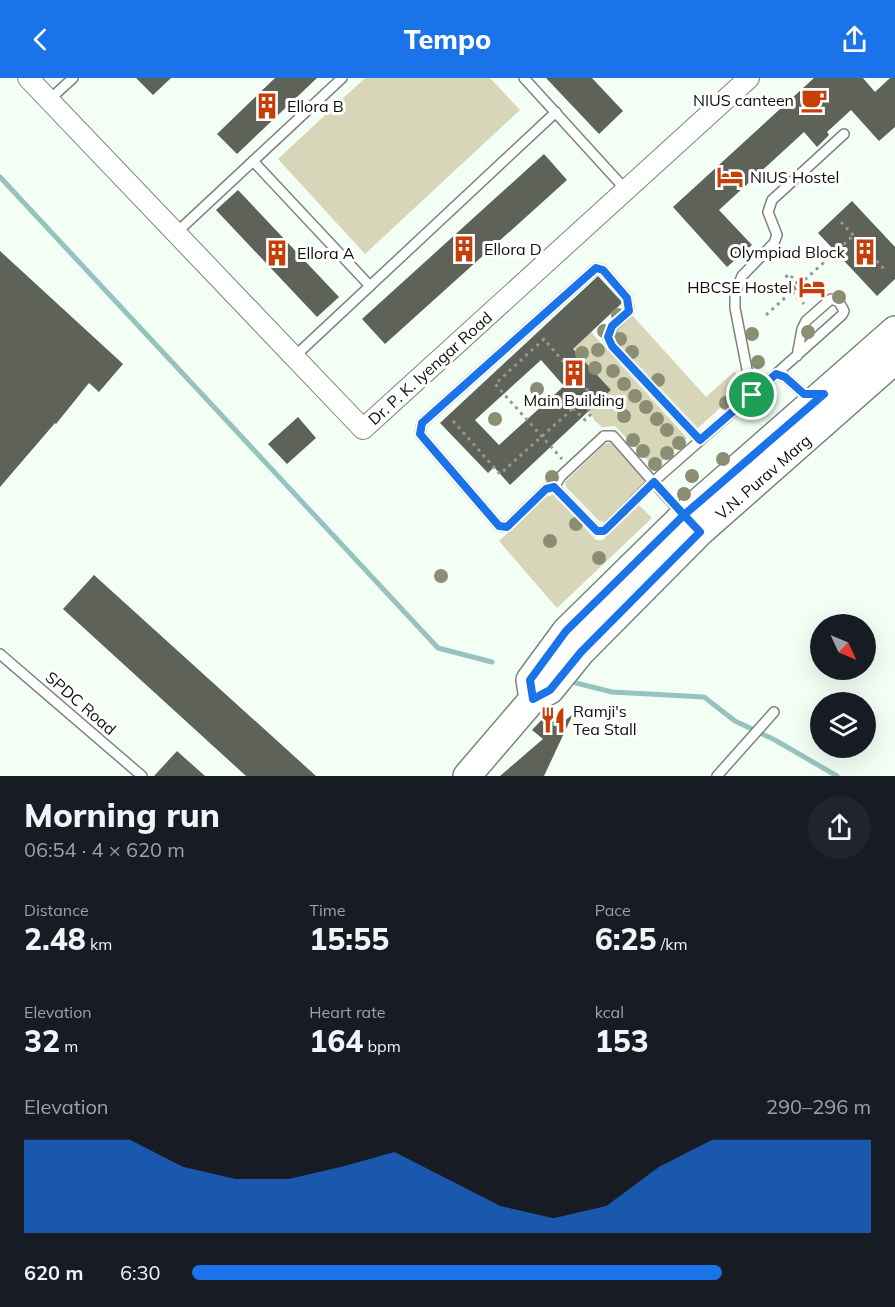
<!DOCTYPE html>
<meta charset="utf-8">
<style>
:root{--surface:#171b24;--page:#20242c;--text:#f1f3f6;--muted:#9ea1a6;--accent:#1a73e8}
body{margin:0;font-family:Mulish,sans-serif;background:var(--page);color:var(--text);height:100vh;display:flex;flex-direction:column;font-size:22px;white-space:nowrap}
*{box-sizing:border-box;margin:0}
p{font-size:20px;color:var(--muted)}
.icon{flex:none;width:33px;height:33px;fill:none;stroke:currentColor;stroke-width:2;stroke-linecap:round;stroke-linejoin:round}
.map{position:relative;height:698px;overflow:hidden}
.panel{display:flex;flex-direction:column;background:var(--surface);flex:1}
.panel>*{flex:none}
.needle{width:39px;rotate:134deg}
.tools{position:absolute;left:810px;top:536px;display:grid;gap:12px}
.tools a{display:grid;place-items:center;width:66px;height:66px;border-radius:50%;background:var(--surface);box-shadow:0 6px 24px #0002;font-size:30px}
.pin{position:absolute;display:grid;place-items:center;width:51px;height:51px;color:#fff;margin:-26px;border:3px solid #fff;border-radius:50%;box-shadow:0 2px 6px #0007}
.round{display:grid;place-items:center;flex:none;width:63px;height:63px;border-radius:32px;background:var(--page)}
.headline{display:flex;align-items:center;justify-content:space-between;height:102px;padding:0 24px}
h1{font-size:33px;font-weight:800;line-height:45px}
.stats{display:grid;grid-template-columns:repeat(3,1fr);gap:9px;height:102px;padding:6px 24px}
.stats div{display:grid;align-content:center}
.stats b{font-size:30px;font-weight:800}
.stats small{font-size:16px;font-weight:400}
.stats p{font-size:16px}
.chart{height:168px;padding:12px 24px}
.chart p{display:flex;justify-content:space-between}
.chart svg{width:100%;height:108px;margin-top:6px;fill:var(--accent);opacity:.7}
ul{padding:0 24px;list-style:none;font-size:20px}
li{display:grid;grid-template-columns:96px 72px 1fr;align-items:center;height:45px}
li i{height:15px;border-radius:8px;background:var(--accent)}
header{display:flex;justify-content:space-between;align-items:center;height:78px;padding:0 24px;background:var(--accent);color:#fff;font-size:27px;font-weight:800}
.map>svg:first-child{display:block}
</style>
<header><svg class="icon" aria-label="back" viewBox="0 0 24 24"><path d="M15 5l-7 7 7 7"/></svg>Tempo<svg class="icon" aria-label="share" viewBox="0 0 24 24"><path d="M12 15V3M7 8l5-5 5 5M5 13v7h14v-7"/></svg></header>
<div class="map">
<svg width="895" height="698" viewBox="0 0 895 698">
<rect width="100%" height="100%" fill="#f3fff5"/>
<g fill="#d8d6b8">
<polygon points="365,0 490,0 520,32 365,176 278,81"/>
<polygon points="633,238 706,319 735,293 741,311 698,350 615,262 614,256"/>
<polygon points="591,254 687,360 655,390 615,348 602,349 595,343 589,333 611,312 573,271"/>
<polygon points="612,364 644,399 644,406 605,444 599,443 566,409 565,404 605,366"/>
<polygon points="553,417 596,462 603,462 639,427 652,440 557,530 499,463 545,419"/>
</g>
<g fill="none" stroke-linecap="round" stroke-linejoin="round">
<g stroke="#98c2c0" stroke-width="5">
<polyline points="0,99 438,570 492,584"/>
<polyline points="576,605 612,614 704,619 735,643 775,662 837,698"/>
</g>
</g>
<g fill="#5e6258" fill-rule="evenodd">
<polygon points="136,0 171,0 153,17"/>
<polygon points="275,0 317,0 237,76 217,56"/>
<polygon points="546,0 592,0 623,33 599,56"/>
<polygon points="814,0 863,0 875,14 890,0 895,0 895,49 879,63 851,32 827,54 829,57 817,69 804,54 719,132 752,167 727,189 673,129"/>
<polygon points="544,76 567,102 385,266 362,241"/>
<polygon points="238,112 339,219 317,239 216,132"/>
<polygon points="852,123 895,169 895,201 877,218 818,155"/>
<polygon points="0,173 123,286 99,314 89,305 56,346 55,345 0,409"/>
<path d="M598 198 621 223V226L573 271 611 312 510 407 494 389 488 395 440 345ZM541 282 564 308 499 367 475 342Z"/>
<polygon points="298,339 316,360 287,386 268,366"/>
<polygon points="94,497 316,698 246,698 63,531"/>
<polygon points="549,634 562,645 573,636 544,698 500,698 543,661 532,652"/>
<polygon points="177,673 205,698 154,698"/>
</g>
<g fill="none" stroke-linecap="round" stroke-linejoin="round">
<g stroke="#7b857c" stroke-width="12">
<g id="lane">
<polyline points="524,0 626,112"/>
<polyline points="49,22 73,0"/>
<polyline points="253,83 370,208"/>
<polyline points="176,155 342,0"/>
<polyline points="294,279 556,34"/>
<polyline points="776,296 842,237 844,233 839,224 831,221 806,243 802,251 797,278"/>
<polyline points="752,317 776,296 785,299 804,316 813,316"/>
<polyline points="554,409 546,411 507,449 499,448 420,356 422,345 596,190 603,192 627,220 629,233 613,248 608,259 612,268 700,362"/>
<path d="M683 436C659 412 636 384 613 358H604L561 398 554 409 597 453H604L654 403 752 317 735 230V216L742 198 774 165 777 157 768 134 772 122 844 56"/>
<polyline points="0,576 142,698"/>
<polyline points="717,698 774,634"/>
</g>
</g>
<g stroke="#7b857c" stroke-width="22">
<polyline id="street" points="28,0 363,351 749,0"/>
</g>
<g stroke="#7b857c" stroke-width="30">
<g id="secondary">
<polyline points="533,621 530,602 566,553 684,437 895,252"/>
<polyline points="467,698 533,621 550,612 581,574 700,454 895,282"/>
</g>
</g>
<g stroke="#919992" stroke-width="3" stroke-dasharray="3 4.5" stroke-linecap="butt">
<polyline points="841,144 886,193"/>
<polyline points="795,210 785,200 789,196 799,207"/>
<polyline points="792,214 804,226"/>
<polyline points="766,237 853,158"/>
<polyline points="573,330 585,342 592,335 580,323"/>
<polyline points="453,343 500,396 590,315 544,261 495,306 562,381"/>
</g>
<use href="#lane" stroke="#fff" stroke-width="9"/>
<use href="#street" stroke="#fff" stroke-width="20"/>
<use href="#secondary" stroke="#fff" stroke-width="27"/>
</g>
<g fill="#8b8e73">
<circle cx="839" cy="219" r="7"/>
<circle cx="618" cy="237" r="7"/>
<circle cx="604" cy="253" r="7"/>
<circle cx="808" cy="254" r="7"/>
<circle cx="752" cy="256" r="7"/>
<circle cx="620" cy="261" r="7"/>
<circle cx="598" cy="272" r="7"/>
<circle cx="632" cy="274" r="7"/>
<circle cx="582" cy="275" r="7"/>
<circle cx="758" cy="284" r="7"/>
<circle cx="595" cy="290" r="7"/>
<circle cx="613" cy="293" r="7"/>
<circle cx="658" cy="302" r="7"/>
<circle cx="624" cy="306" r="7"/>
<circle cx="741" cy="307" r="7"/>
<circle cx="537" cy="311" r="7"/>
<circle cx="635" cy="318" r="7"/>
<circle cx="726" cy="325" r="7"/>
<circle cx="646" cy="329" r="7"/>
<circle cx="624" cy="338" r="7"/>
<circle cx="495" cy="341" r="7"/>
<circle cx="657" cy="341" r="7"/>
<circle cx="667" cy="352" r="7"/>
<circle cx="633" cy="362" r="7"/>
<circle cx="679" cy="365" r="7"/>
<circle cx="643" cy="373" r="7"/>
<circle cx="667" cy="375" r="7"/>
<circle cx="723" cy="381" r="7"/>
<circle cx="655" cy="386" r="7"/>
<circle cx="692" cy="398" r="7"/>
<circle cx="552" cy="399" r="7"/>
<circle cx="684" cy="416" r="7"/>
<circle cx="576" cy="446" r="7"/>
<circle cx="550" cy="463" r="7"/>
<circle cx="599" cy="480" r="7"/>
<circle cx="441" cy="498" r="7"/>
</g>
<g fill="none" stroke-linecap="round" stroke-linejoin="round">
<g stroke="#fff" stroke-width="12">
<polyline id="route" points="752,317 700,362 612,268 608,259 612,248 629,233 627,220 603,192 596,190 422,345 420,356 499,448 507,449 546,411 554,409 597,453 604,453 654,404 684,437 566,553 530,602 533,621 550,612 581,574 700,454 684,437 824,316 804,316 785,299 776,296 752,317"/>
</g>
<use href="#route" stroke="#1a73e8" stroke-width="8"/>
</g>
<defs>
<g id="cafe-bare" transform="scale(2.07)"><path d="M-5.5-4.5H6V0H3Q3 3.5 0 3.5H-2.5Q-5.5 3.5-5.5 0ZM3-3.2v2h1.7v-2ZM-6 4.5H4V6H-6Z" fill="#c63f07" stroke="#fff" stroke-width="2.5" paint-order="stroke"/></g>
<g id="building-bare" transform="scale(2.07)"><path d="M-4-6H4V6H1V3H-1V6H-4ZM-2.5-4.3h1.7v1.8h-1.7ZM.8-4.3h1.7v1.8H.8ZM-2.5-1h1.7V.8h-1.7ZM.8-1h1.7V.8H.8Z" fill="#c63f07" stroke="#fff" stroke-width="2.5" paint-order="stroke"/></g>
<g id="hotel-bare" transform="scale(2.07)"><path d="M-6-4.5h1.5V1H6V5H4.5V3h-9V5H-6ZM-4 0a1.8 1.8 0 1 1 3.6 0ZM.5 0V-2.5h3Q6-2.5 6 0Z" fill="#c63f07" stroke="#fff" stroke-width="2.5" paint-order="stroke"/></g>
<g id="restaurant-bare" transform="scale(2.07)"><path d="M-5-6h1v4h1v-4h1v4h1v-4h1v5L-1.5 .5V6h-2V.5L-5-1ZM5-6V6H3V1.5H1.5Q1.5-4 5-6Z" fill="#c63f07" stroke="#fff" stroke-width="2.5" paint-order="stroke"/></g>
</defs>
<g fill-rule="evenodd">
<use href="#cafe-bare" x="814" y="22"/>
<use href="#building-bare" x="267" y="28"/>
<use href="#hotel-bare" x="730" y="99"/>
<use href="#building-bare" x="464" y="171"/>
<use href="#building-bare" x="865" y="174"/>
<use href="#building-bare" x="277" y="175"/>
<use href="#hotel-bare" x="812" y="209"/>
<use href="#building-bare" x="574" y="295"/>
<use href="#restaurant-bare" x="553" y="642"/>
</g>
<g text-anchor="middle" stroke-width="6" stroke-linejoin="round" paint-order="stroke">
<g font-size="16" fill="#0c100c" stroke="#fff" text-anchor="start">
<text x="794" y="28" text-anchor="end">NIUS canteen</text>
<text x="287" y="34">Ellora B</text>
<text x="750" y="105">NIUS Hostel</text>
<text x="484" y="177">Ellora D</text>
<text x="845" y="180" text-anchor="end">Olympiad Block</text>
<text x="297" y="181">Ellora A</text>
<text x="792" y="215" text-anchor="end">HBCSE Hostel</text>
<text x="574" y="328" text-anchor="middle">Main Building</text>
<text x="573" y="639">Ramji's<tspan x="573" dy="18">Tea Stall</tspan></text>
</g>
<g font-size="16" fill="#0c100c" stroke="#fff">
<text transform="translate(430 290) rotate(-42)" y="6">Dr. P. K. Iyengar Road</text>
<text transform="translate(763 399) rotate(-41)" y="6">V.N. Purav Marg</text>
<text transform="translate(81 625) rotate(41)" y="6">SPDC Road</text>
</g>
</g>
</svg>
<div class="tools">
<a><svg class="needle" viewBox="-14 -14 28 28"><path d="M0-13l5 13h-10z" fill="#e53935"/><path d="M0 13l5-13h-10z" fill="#9ea1a6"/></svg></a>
<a><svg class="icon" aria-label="layers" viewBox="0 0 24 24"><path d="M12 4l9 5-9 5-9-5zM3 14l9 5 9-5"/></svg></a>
</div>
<div class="pin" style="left:752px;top:317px;background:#1e9e55"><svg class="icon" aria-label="arrive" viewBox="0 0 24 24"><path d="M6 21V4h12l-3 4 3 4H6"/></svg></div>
</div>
<section class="panel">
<div class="headline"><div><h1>Morning run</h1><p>06:54 · 4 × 620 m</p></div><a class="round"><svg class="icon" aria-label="share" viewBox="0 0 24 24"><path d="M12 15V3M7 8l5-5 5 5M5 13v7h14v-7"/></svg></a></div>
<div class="stats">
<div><p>Distance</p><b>2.48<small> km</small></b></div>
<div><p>Time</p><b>15:55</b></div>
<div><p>Pace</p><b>6:25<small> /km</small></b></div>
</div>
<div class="stats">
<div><p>Elevation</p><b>32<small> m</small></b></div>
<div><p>Heart rate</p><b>164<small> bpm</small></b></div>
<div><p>kcal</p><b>153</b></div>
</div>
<div class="chart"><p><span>Elevation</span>290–296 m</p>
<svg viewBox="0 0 160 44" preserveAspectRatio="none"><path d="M0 44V6L10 6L20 6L30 17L40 22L50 22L60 17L70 11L80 22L90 33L100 38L110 33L120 17L130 6L140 6L150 6L160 6V44z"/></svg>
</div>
<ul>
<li><b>620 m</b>6:30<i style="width:78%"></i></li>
</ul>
</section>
